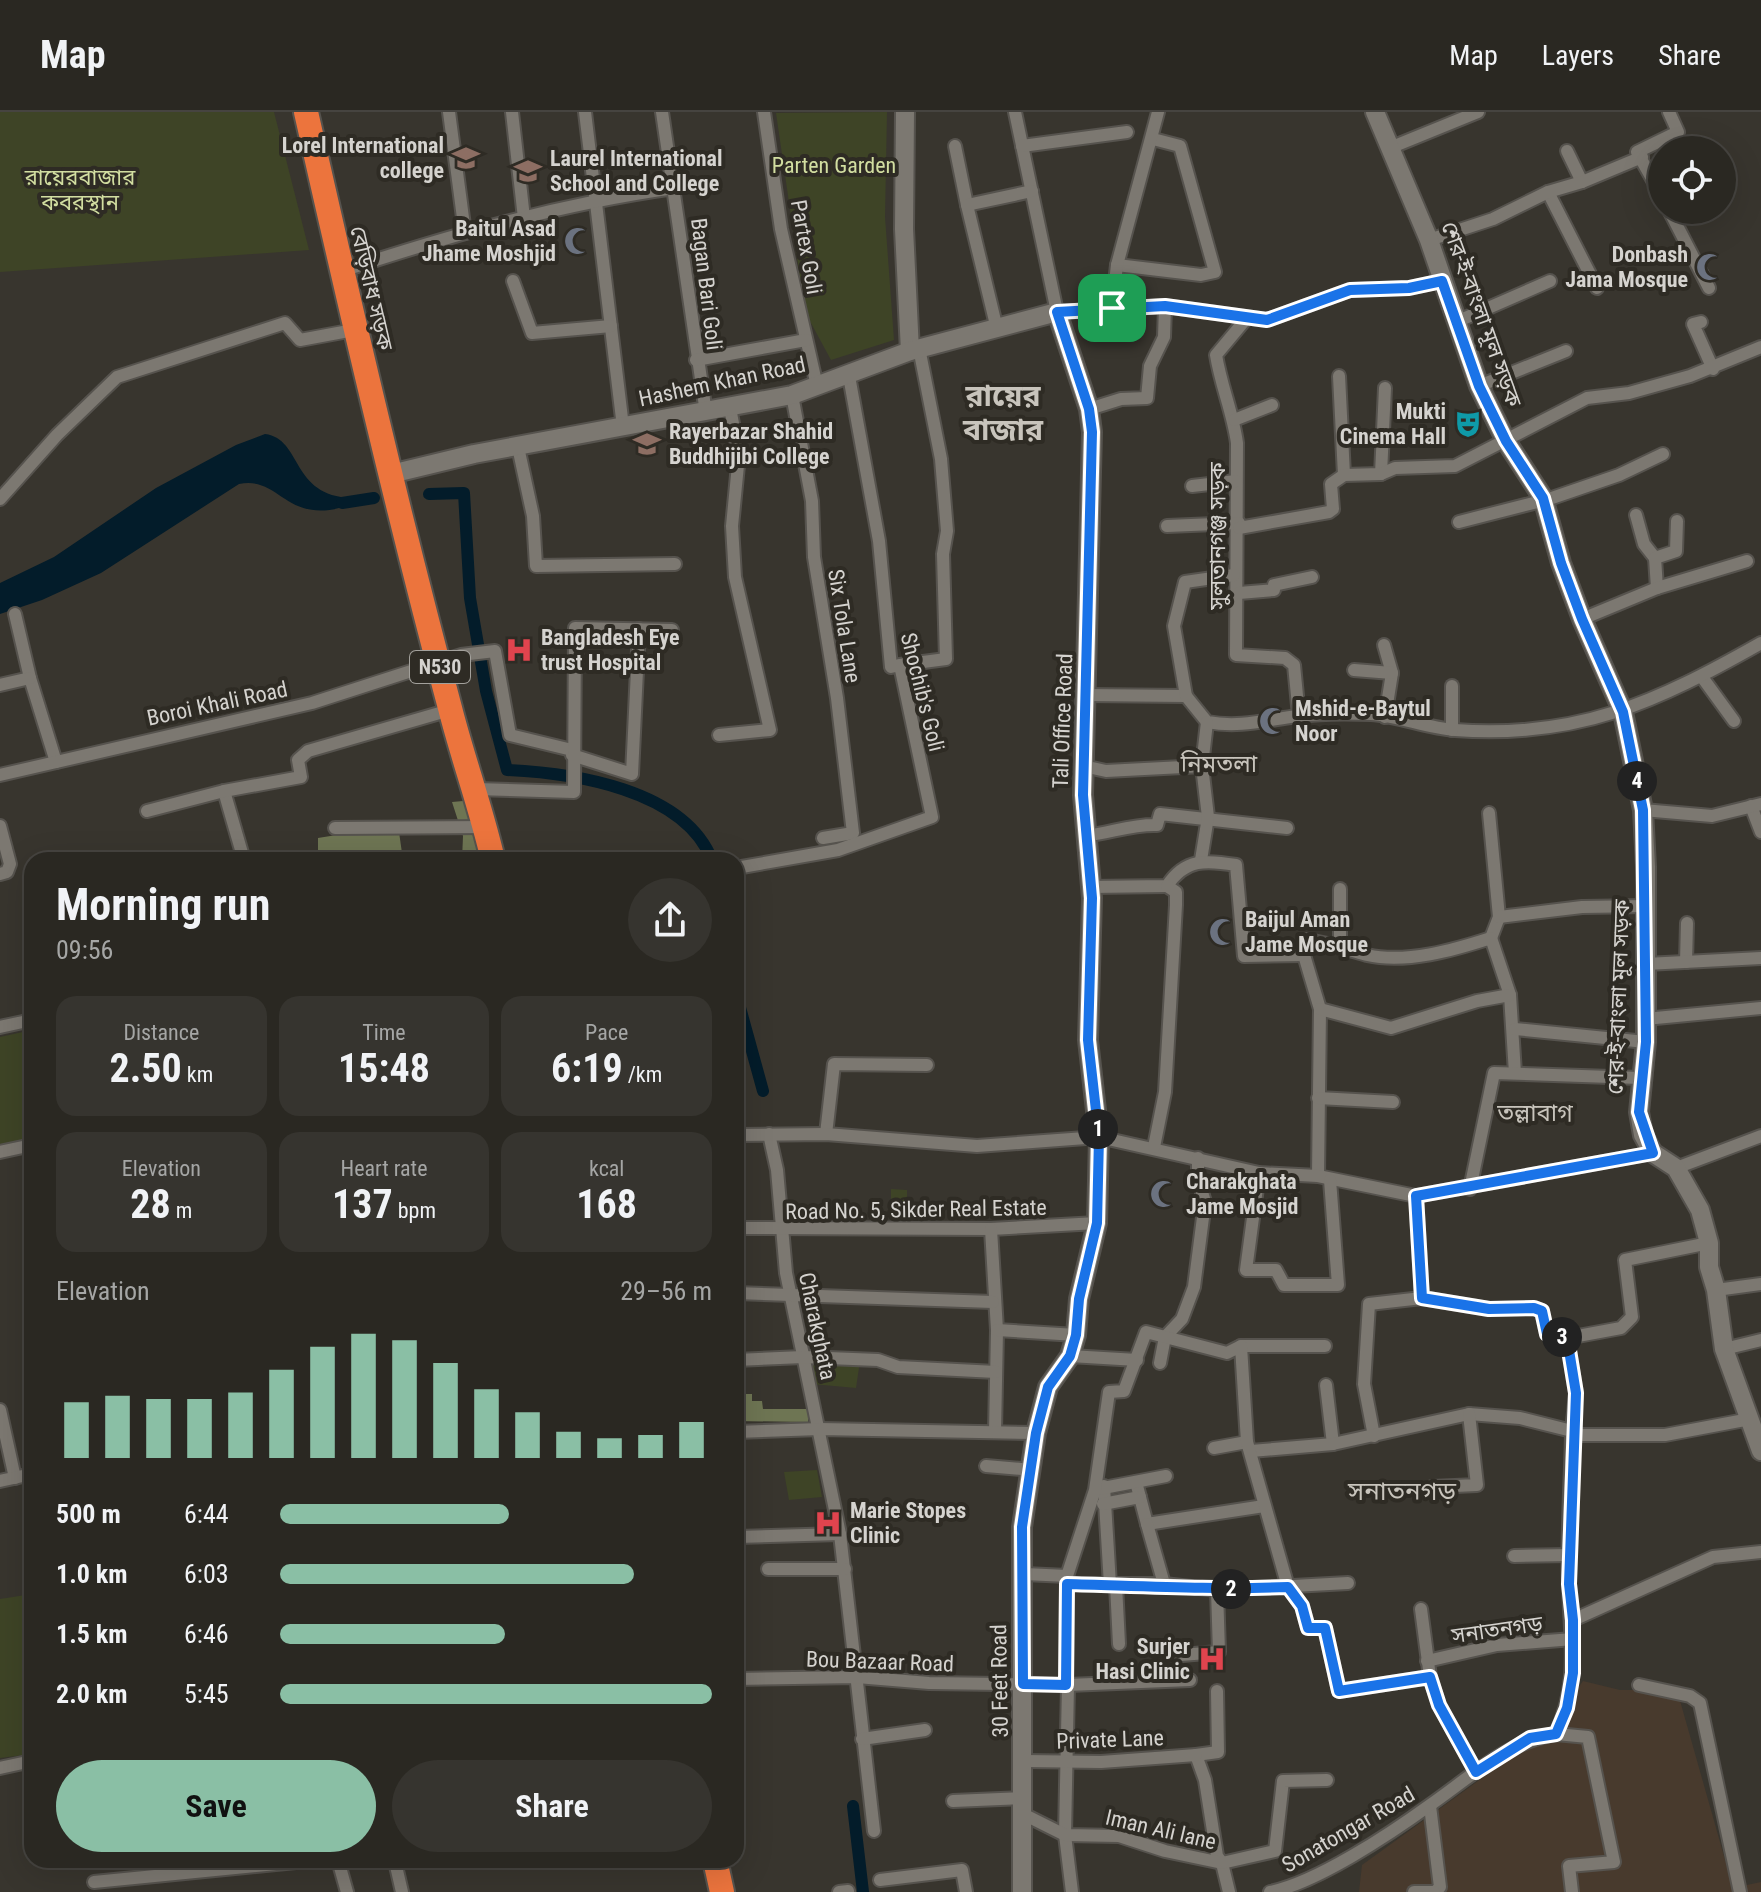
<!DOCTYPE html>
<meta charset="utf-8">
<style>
:root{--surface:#2a2822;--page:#36342f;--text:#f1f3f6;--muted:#a5a6a5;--line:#464440;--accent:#8abfa5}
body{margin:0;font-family:"Roboto Condensed","Noto Sans Bengali",sans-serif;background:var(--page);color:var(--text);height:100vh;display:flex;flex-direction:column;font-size:30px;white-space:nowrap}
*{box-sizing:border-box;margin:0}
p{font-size:26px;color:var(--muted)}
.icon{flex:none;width:44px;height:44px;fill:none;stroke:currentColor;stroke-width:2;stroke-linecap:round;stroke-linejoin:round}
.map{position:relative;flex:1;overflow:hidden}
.panel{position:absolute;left:24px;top:740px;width:720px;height:1016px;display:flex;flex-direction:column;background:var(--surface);border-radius:24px;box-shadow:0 8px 32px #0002,0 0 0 2px var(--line)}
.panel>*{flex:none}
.buttons{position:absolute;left:1648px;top:24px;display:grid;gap:16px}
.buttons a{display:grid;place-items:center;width:88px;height:88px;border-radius:50%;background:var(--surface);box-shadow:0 8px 32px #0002,0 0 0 2px var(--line);font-size:40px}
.pin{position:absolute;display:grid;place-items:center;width:68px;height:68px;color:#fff;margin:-34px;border-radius:16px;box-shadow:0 4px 12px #0006}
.km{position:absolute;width:40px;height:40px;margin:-20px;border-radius:50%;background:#222;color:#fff;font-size:22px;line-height:40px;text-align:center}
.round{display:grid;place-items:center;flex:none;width:84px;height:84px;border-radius:42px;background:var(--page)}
.head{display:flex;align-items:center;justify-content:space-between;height:136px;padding:0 32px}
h1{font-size:44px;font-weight:700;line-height:60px}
.stats{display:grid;grid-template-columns:repeat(3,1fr);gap:12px;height:136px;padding:8px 32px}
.stats div{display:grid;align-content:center;border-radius:20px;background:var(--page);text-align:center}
.stats b{font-size:40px;font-weight:700}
.stats small{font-size:22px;font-weight:400}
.stats p{font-size:22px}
.chart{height:224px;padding:16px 32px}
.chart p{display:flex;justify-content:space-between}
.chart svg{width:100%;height:144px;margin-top:8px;stroke:var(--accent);stroke-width:6}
.action{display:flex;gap:16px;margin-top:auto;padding:16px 32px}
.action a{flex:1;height:92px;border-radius:48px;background:var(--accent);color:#111;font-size:32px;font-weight:700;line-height:92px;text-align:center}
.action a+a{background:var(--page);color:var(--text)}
ul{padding:0 32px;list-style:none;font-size:26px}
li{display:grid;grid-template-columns:128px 96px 1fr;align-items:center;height:60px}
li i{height:20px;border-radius:10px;background:var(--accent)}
header{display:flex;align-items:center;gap:48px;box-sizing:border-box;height:112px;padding:0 40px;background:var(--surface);border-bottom:2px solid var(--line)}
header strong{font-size:38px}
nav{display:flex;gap:44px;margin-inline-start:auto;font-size:28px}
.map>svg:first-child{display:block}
</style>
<header>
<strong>Map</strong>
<nav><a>Map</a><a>Layers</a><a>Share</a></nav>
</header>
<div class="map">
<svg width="1761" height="1780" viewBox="0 0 1761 1780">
<rect width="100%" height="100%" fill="#38352e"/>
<polygon fill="#483a2d" points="1583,1569 1620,1578 1677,1578 1733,1776 1761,1770 1761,1780 1359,1780 1362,1753 1547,1619"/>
<g fill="#3e4426">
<polygon points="0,0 274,0 309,138 0,160"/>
<polygon points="887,0 885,105 894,228 831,248 805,200 776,1"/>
<polygon points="32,918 32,1027 0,1033 0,925"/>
<polygon points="891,1077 907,1078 907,1108 891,1108"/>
<polygon points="808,1248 860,1249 856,1276 812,1272"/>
<polygon points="817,1358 822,1385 789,1388 784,1360"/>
<polygon points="32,1482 32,1642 0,1646 0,1487"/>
</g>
<g fill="#6e7553">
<polygon points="474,688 489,748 462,748 463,724 452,690"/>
<polygon points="398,713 403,748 318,748 318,726"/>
<polygon points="736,1282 752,1282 752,1289 762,1289 763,1297 808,1297 808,1310 736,1309"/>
</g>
<path fill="#031c2a" d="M265 322C303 327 290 384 352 386L355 391C286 418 282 363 239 372L101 461 42 488 0 502V471L54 445 156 376 236 333Z"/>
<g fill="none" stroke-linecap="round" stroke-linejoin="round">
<g stroke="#031c2a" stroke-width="12">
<path d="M429 382 464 381 470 486 486 579 507 658C573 661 684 677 712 748"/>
<polyline points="342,391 374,386"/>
<polyline points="736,881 763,979"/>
<polyline points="853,1694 863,1780"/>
</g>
<g stroke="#56534e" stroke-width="16">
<g id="street">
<polyline points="449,0 465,121"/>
<polyline points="512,0 524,106"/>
<polyline points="585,0 623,315"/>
<polyline points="662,0 706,301"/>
<polyline points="764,0 781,117 817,274"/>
<polyline points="1015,0 1057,200 1165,194 1267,208 1350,178 1409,176 1442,169"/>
<polyline points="955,34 967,93"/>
<polyline points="1022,34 1127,20"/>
<polyline points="1392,35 1478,0"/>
<polyline points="1567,39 1582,70"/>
<polyline points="1548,80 1597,176"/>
<polyline points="1662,84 1637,40 1678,20 1669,0"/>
<polyline points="1669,98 1709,176"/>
<polyline points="1429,128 1493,107 1548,80 1582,70 1642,45"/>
<polyline points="1117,153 1201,163 1215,160 1180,34 1153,27"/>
<path d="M342 159C451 123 560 92 674 76"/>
<polyline points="513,169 532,221 611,214"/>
<polyline points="1112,196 1117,153 1158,0"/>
<path d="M1246 207 1216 243C1221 274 1233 301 1237 331L1236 543 1285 546 1294 553 1299 604"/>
<polyline points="1456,210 1550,169"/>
<polyline points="1701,210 1693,212 1713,257"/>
<polyline points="997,217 967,93 1032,79"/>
<polyline points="696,248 806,228"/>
<polyline points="1339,264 1344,363"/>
<polyline points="1479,274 1566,239"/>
<polyline points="792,283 812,389 814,445 837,586 853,721 823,726"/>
<polyline points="1089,297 1121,287 1147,286 1150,254 1164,225 1165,194"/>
<polyline points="1234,308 1272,293"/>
<polyline points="518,335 533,404 536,454 675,452"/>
<polyline points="1381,362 1385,276"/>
<polyline points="1192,374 1236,369"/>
<polyline points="0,387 57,323 117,265 285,211 300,228 354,218"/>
<polyline points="1636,403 1644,432 1655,446"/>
<polyline points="1459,410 1549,387 1619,363 1663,342"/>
<polyline points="1167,414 1239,411"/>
<polyline points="1239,416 1329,400 1333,397 1331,372 1344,363 1381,362 1395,356 1455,354 1587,286 1629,281 1690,264 1761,235"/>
<polyline points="1657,476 1655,446 1676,439 1677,409"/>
<polyline points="1239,481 1274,478 1274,473 1312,465"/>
<polyline points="15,502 30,566 56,650"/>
<polyline points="1582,507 1657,476 1747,449"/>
<polyline points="1384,533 1392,561 1385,605"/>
<polyline points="900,553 946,547 943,442 947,419 941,347 919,236"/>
<polyline points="1354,558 1392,561"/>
<polyline points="1702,565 1734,609"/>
<polyline points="0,573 30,566"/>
<path d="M1085 583 1186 584 1207 610C1240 616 1266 608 1298 604 1321 601 1348 601 1371 602 1399 604 1427 616 1455 618 1578 627 1657 590 1761 531"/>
<polyline points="1186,584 1174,514 1185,470 1234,463"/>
<polyline points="1452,618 1452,574"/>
<polyline points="719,623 770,618 735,465 732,414 739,343 730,296"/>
<polyline points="572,643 632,662 639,517"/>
<polyline points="1083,654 1106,659 1202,654"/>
<polyline points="0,663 312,591 461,543 495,539 510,623 572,638"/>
<polyline points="476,677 574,680 575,516 672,518"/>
<polyline points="224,679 244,748"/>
<polyline points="1751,694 1761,720"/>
<polyline points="1643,698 1712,704 1761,692"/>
<polyline points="147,699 224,679 301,665 298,648 308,639 450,598"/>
<polyline points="1489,701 1499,805 1491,826"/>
<polyline points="0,714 10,752 7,760 0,762"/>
<polyline points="335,716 488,715"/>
<path d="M1084 724C1111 721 1132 712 1157 713L1160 702 1287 716"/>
<polyline points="1201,748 1208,705 1202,654 1207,610"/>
<polyline points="736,756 838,738 932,705 900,553 891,555 879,429 849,264"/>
<path d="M1090 775 1167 774C1185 746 1207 748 1236 753L1244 844 1304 843 1306 828C1328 831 1346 837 1367 843 1406 852 1454 838 1491 826L1510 883 1515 961"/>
<polyline points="1499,805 1582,795 1646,794"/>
<polyline points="1340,832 1340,777"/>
<polyline points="1304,843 1320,897 1318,1064"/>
<polyline points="1686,850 1687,811"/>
<polyline points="1646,852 1761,846"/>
<polyline points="1320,897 1391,916 1477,889 1510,883"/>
<polyline points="1645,907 1761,896"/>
<polyline points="0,915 32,908"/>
<polyline points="1515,917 1646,930"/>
<polyline points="1318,986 1393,990"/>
<polyline points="769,1022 777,1058 786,1161 840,1422 874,1719"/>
<polyline points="826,1022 834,952 927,953"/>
<polyline points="736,1023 826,1022 977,1034 1099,1025 1259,1061 1318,1064 1416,1084 1653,1041"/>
<polyline points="1154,1035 1165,980 1176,793 1176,780 1167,774"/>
<polyline points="0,1040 32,1033"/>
<polyline points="1676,1056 1761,1024"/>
<polyline points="1259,1061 1246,1158 1276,1158 1284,1173 1338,1173 1330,1068"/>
<polyline points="1470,1077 1494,961 1640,966"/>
<polyline points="1416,1084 1422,1186"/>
<polyline points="736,1116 991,1117 1097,1111"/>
<polyline points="991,1117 997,1218 995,1320"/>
<polyline points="1716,1178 1761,1172"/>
<polyline points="736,1181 993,1190"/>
<polyline points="997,1218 1076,1223"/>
<polyline points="1567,1226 1621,1216 1632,1205 1625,1148 1709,1131"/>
<polyline points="1241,1234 1325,1234"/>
<polyline points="1724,1237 1761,1228"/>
<polyline points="1070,1244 1137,1248"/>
<polyline points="736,1248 803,1245 878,1248 898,1255 996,1260"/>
<polyline points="1160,1251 1165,1225 1182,1207 1194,1175 1205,1090 1198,1067 1198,1046"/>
<polyline points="1326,1273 1333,1332"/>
<polyline points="0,1298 15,1366"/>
<polyline points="736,1320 820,1317 1036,1321"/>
<polyline points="1374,1324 1364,1272 1369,1192 1422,1186 1489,1197 1534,1196 1542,1199 1547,1222 1567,1226 1576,1281 1572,1319"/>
<polyline points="1214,1336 1247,1330"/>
<polyline points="1251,1339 1333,1332 1469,1302 1520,1306 1572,1319 1572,1323 1665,1323 1750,1307"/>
<polyline points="986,1354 1033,1358"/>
<polyline points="0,1369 32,1362"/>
<polyline points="1136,1370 1147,1412 1264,1394"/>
<polyline points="1104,1374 1110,1473"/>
<polyline points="1432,1375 1477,1373 1469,1302"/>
<polyline points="1098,1377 1166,1364"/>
<polyline points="1103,1392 1140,1385"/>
<polyline points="1147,1412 1164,1472"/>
<polyline points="737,1425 840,1422"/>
<polyline points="1514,1444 1570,1443"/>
<polyline points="768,1457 845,1457"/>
<polyline points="1025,1462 1067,1464"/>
<polyline points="1067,1472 1164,1472 1217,1478 1348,1471"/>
<polyline points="1116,1473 1119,1532"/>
<polyline points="1421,1497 1430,1565 1439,1593 1476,1660"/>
<polyline points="1573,1508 1713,1445 1761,1440"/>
<polyline points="1181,1543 1219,1540 1217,1478"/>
<polyline points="1427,1549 1497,1533 1573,1527"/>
<polyline points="736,1567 857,1565 929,1571 1068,1573 1190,1568"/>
<polyline points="1066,1573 1067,1464 1095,1378 1109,1280 1124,1279 1146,1220 1227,1241 1241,1234 1247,1330 1288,1475 1302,1494 1308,1516 1325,1516 1339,1579 1430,1565"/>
<polyline points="1068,1573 1065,1723 1072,1780"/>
<polyline points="1639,1573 1690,1584 1700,1591 1740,1780"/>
<polyline points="1217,1579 1218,1640 1196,1643 1205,1668 1217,1744 1222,1751 1229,1780"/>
<polyline points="1556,1622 1588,1625 1614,1750 1569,1754 1572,1780"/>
<polyline points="862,1627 925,1618"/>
<polyline points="1025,1649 1101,1650 1196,1643"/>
<polyline points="0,1656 32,1649"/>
<polyline points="953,1689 1024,1686"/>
<polyline points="1430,1694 1440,1775 1435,1780"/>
<polyline points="1023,1702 1065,1723 1119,1724 1165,1739 1222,1751 1275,1739 1283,1669 1327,1668"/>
<polyline points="338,1748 347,1780"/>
<polyline points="515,1750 525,1748"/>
<polyline points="396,1754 402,1780"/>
<polyline points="880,1768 962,1758 966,1780"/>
<polyline points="94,1770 316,1748"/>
<polyline points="839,1780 848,1779"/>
<path d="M1270 1780C1316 1771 1390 1722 1430 1693 1469 1666 1508 1629 1556 1622 1580 1568 1570 1527 1569 1471 1567 1422 1571 1372 1572 1323"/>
<polyline points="1414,1780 1434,1780"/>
</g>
</g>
<g stroke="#56534e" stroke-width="22">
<g id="secondary">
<polyline points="905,0 904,117 910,239"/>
<polyline points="1375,0 1429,128 1479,274 1506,329 1543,386 1561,451 1582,507 1623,600 1643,698 1646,755 1646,930 1639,1000 1643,1023 1653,1041 1676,1056 1700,1098 1709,1131 1709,1155 1716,1178 1724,1237 1761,1339"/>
<polyline points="391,362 474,342 792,283 910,239 1057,200 1089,297 1092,320 1083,683 1092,786 1088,928 1099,1025 1097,1111 1079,1187 1076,1223 1070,1244 1048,1275 1036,1321 1022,1415 1022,1780"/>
</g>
</g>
<g stroke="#56534e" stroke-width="28">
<g id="highway">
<path d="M306 0C351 199 397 398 450 596 463 647 481 696 493 748"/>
<polyline points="715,1748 722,1780"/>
</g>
</g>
<use href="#street" stroke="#7c7871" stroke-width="12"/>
<use href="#secondary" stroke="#7c7871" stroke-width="18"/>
<use href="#highway" stroke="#ec743d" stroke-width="24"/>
</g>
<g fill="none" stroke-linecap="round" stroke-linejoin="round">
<g stroke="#fff" stroke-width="16">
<path id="route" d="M1442 169 1479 274 1506 329 1543 386 1561 451 1582 507 1623 600 1643 698 1646 930 1639 1000 1653 1041 1416 1084 1422 1186 1489 1197 1534 1196 1542 1199 1547 1222 1567 1226 1576 1281 1569 1472 1573 1508V1561L1567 1596 1556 1622 1530 1626 1476 1660 1439 1593 1430 1565 1339 1579 1325 1516H1308L1302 1494 1288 1475C1214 1478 1141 1474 1067 1472L1066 1573 1023 1572 1022 1415 1036 1321 1048 1275 1070 1244 1076 1223 1079 1187 1097 1111 1099 1025 1088 928 1092 786 1083 683 1092 320 1089 297 1057 200 1165 194 1267 208 1350 178 1409 176Z"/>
</g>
<use href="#route" stroke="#1a73e8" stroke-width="10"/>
</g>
<defs>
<g id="university-bare" transform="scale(2.16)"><path d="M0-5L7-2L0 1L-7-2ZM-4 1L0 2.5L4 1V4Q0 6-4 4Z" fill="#8d6e63" stroke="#2e2b24" stroke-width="2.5" paint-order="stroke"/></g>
<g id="mosque-bare" transform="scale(2.16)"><path d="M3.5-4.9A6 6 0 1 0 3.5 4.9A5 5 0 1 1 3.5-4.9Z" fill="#6b7280" stroke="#2e2b24" stroke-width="2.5" paint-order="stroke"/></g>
<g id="theatre-bare" transform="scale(2.16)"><path d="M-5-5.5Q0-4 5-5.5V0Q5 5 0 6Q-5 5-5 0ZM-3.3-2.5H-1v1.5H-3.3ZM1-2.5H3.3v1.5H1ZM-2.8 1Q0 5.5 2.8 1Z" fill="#0f9aa8" stroke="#2e2b24" stroke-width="2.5" paint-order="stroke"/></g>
<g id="hospital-bare" transform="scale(2.16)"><path d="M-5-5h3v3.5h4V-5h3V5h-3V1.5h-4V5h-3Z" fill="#e0444e" stroke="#2e2b24" stroke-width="2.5" paint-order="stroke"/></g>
</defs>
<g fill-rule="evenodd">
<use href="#university-bare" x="466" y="46"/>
<use href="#university-bare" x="528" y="59"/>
<use href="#mosque-bare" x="578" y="129"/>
<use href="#mosque-bare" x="1710" y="155"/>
<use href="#theatre-bare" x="1468" y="312"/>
<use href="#university-bare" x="647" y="332"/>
<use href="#hospital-bare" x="519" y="538"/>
<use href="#mosque-bare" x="1273" y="609"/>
<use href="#mosque-bare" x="1223" y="820"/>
<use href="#mosque-bare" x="1164" y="1082"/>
<use href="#hospital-bare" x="828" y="1411"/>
<use href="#hospital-bare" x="1212" y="1547"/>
</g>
<g text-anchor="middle" stroke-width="8" stroke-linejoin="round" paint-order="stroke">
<rect fill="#2e2b24" stroke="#a3a19c" stroke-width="2" x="410" y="539" width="60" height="32" rx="6"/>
<g font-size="20" font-weight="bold" fill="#d5d3cf">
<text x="440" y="562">N530</text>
</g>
<g font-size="22" font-weight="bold" fill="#d5d3cf" stroke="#2e2b24" text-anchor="start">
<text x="444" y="41" text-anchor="end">Lorel International<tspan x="444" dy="25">college</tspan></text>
<text x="550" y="54">Laurel International<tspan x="550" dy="25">School and College</tspan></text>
<text x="556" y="124" text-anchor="end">Baitul Asad<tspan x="556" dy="25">Jhame Moshjid</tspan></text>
<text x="1688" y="150" text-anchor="end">Donbash<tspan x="1688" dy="25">Jama Mosque</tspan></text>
<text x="1446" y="307" text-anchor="end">Mukti<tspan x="1446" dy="25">Cinema Hall</tspan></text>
<text x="669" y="327">Rayerbazar Shahid<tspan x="669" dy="25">Buddhijibi College</tspan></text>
<text x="541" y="533">Bangladesh Eye<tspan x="541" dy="25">trust Hospital</tspan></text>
<text x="1295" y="604">Mshid-e-Baytul<tspan x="1295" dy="25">Noor</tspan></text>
<text x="1245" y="815">Baijul Aman<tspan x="1245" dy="25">Jame Mosque</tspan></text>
<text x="1186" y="1077">Charakghata<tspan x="1186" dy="25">Jame Mosjid</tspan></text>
<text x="850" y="1406">Marie Stopes<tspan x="850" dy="25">Clinic</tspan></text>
<text x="1190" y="1542" text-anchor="end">Surjer<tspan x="1190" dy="25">Hasi Clinic</tspan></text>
</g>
<g font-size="22" fill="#d2dea1" stroke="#2e2b24">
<text x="834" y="61">Parten Garden</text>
<text x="80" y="73">রায়েরবাজার<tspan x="80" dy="25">কবরস্থান</tspan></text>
</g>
<g font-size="22" fill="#d5d3cf" stroke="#2e2b24">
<text transform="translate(807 135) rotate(80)" y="8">Partex Goli</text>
<text transform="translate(707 172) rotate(83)" y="8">Bagan Bari Goli</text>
<text transform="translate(372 176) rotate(77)" y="8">বেড়িবাধ সড়ক</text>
<text transform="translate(1482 202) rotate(70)" y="8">শের-ই-বাংলা মূল সড়ক</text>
<text transform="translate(722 269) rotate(-12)" y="8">Hashem Khan Road</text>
<text transform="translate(1217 424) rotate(-90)" y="8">সুলতানগঞ্জ সড়ক</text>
<text transform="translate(845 514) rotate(81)" y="8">Six Tola Lane</text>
<text transform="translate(923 580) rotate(76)" y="8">Shochib's Goli</text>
<text transform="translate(217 591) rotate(-12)" y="8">Boroi Khali Road</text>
<text transform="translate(1062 609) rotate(-88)" y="8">Tali Office Road</text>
<text transform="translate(1618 885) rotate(-88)" y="8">শের-ই-বাংলা মূল সড়ক</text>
<text transform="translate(916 1097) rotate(-1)" y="8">Road No. 5, Sikder Real Estate</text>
<text transform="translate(818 1214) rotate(78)" y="8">Charakghata</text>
<text transform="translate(1497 1517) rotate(-8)" y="8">সনাতনগড়</text>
<text transform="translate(880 1549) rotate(2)" y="8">Bou Bazaar Road</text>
<text transform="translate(999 1569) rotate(-91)" y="8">30 Feet Road</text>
<text transform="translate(1110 1627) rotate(-2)" y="8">Private Lane</text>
<text transform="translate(1161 1717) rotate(13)" y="8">Iman Ali lane</text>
<text transform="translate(1348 1717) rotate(-30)" y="8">Sonatongar Road</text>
</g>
<g font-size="24" fill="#c8c4bc" stroke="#2e2b24">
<text x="1219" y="660">নিমতলা</text>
<text x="1535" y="1009">তল্লাবাগ</text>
</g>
<g font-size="26" fill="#c8c4bc" stroke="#2e2b24">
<text x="1402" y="1388">সনাতনগড়</text>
</g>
<g font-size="30" font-weight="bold" fill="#c8c4bc" stroke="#2e2b24">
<text x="1003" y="294">রায়ের<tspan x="1003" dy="34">বাজার</tspan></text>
</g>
</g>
</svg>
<div class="buttons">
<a><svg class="icon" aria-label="locate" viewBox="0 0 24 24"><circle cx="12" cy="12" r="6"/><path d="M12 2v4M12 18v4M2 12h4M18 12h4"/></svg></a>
</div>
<div class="pin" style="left:1112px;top:196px;background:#1e9e55"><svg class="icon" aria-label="arrive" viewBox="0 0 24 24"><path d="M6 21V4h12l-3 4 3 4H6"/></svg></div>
<b class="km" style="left:1098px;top:1017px">1</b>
<b class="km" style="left:1231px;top:1477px">2</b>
<b class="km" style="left:1562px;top:1225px">3</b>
<b class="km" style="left:1637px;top:669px">4</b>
<section class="panel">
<div class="head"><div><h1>Morning run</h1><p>09:56</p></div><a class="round"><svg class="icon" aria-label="share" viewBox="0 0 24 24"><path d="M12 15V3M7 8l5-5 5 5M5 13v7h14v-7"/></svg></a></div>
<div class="stats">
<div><p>Distance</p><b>2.50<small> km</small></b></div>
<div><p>Time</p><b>15:48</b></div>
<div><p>Pace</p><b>6:19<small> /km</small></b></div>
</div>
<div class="stats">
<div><p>Elevation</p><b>28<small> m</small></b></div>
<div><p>Heart rate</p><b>137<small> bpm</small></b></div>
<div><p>kcal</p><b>168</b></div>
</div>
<div class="chart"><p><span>Elevation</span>29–56 m</p>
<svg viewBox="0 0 160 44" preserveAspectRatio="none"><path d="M5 44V27M15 44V25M25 44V26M35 44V26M45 44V24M55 44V17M65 44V10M75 44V6M85 44V8M95 44V15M105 44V23M115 44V30M125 44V36M135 44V38M145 44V37M155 44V33"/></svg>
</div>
<ul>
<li><b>500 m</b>6:44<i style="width:53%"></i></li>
<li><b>1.0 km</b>6:03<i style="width:82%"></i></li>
<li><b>1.5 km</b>6:46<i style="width:52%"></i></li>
<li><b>2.0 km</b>5:45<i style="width:100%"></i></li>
</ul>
<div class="action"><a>Save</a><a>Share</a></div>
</section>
</div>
